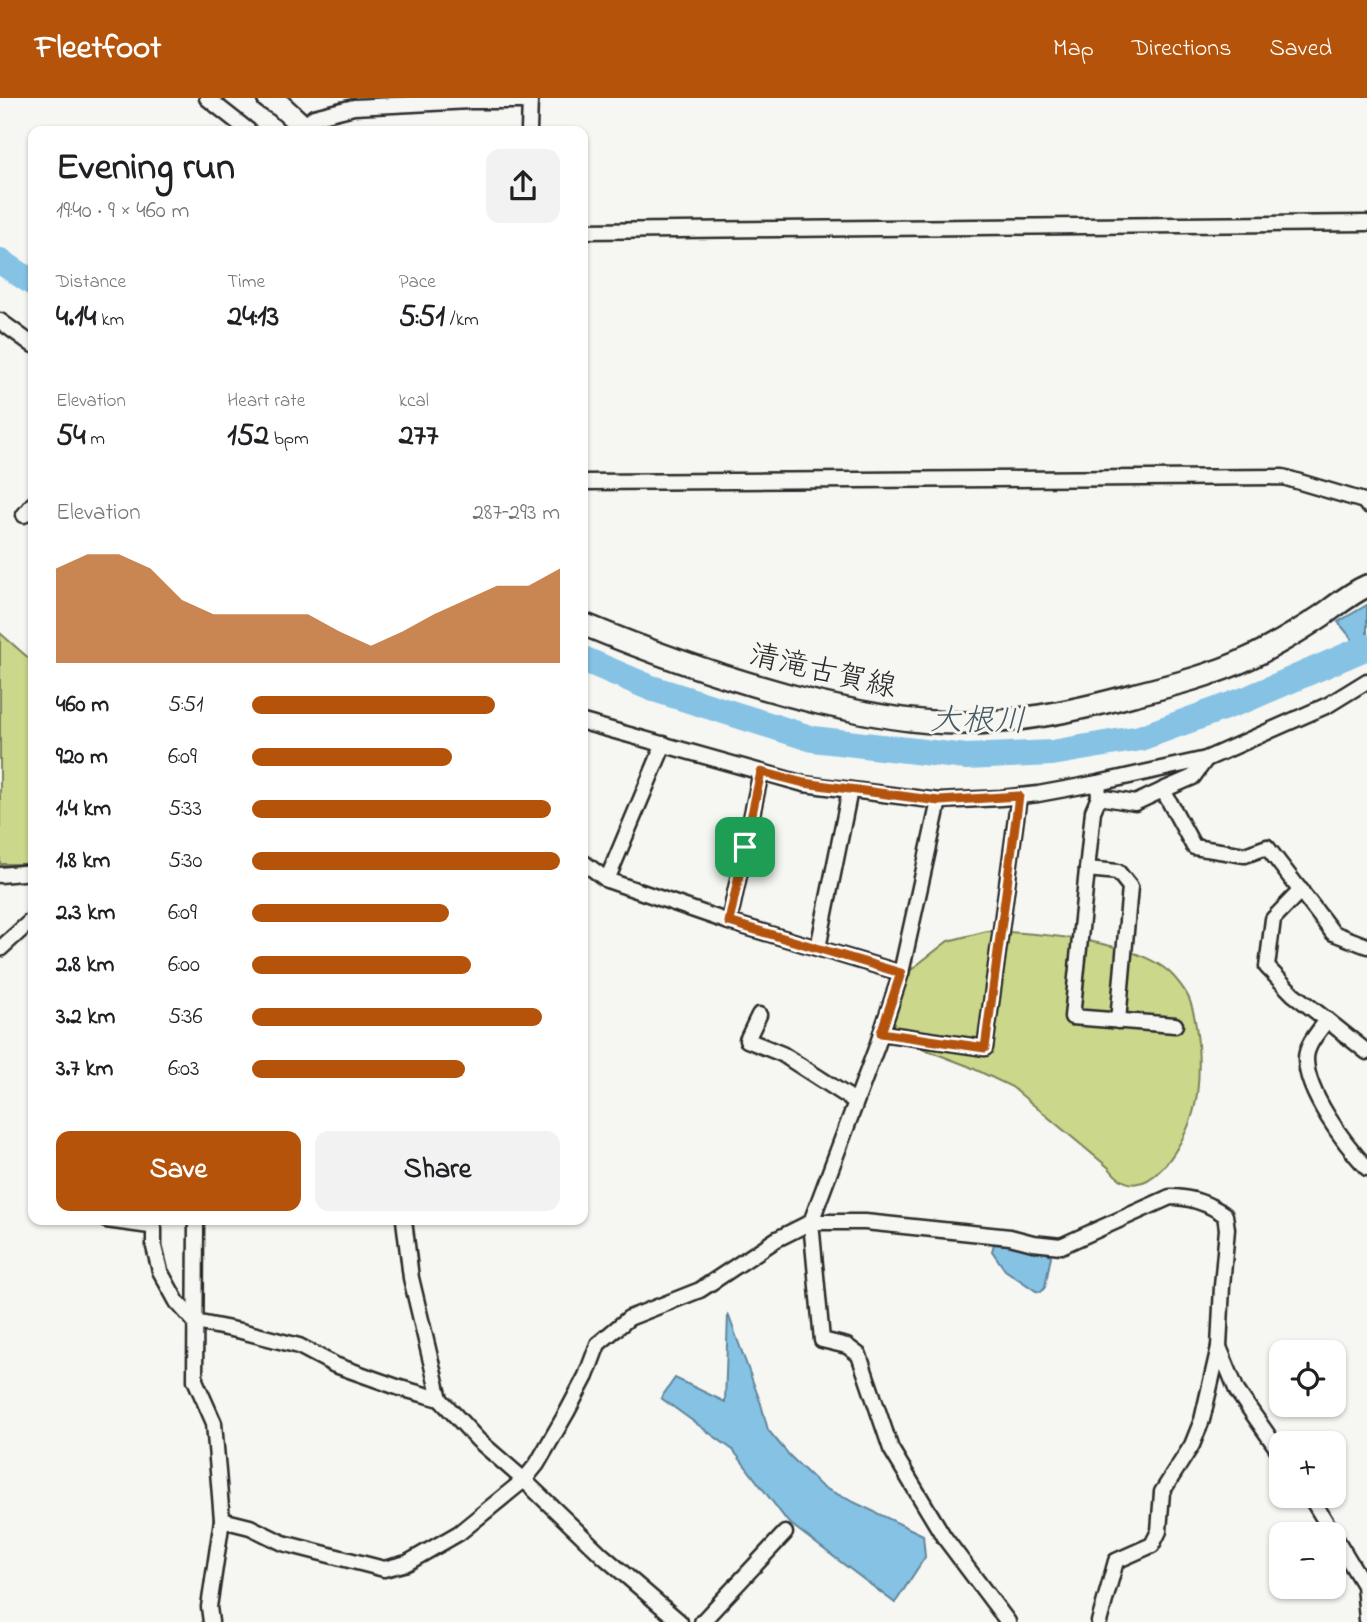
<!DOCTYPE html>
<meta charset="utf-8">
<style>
:root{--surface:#fff;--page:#f2f2f2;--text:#202124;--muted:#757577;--accent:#b45309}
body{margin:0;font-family:"Indie Flower","Klee One",sans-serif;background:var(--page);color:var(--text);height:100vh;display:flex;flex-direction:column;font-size:26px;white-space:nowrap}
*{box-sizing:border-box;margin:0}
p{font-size:23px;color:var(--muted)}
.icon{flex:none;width:38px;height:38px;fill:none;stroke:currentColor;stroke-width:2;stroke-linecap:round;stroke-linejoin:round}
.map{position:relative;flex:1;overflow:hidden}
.details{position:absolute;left:28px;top:28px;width:560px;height:1099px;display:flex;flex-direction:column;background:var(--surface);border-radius:14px;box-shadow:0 2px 5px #0004}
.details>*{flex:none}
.buttons{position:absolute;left:1269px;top:1242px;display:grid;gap:14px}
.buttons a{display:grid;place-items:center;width:77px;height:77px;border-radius:14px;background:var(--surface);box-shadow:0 2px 5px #0004;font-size:35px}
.pin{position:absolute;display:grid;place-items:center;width:60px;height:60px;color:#fff;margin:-30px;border-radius:14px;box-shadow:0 4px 10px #0006}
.round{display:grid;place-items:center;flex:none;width:74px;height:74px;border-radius:14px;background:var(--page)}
.headline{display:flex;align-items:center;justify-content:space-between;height:119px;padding:0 28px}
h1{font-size:38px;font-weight:700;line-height:52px}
.figures{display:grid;grid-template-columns:repeat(3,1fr);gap:10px;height:119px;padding:7px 28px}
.figures div{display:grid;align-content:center}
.figures b{font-size:30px;font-weight:700}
.figures small{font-size:19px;font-weight:400}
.figures p{font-size:19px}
.chart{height:196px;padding:14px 28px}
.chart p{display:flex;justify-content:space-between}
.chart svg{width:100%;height:126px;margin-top:7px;fill:var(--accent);opacity:.7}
.primary-button{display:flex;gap:14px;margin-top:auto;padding:14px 28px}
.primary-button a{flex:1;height:80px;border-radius:14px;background:var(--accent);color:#fff;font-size:28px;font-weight:700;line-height:80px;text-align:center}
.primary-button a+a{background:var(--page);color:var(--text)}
ul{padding:0 28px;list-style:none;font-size:23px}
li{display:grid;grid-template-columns:112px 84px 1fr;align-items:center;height:52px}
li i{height:18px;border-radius:9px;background:var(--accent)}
header{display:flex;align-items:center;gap:42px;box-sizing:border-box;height:98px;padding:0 35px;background:var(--accent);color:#fff}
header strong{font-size:33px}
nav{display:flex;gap:38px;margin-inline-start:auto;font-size:24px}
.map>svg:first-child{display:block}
</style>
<header>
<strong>Fleetfoot</strong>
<nav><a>Map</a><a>Directions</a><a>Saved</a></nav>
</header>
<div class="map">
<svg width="1367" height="1524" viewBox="0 0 1367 1524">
<rect width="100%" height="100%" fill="#f6f6f2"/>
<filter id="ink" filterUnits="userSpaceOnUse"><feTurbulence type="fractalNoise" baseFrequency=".0143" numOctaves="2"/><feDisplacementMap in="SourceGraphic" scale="14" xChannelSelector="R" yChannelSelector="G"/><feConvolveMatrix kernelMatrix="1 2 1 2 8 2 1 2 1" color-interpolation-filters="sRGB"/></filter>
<g filter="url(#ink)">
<g fill="#cbd78a" stroke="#7b815a" stroke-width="2">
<polygon points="0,535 33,564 33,766 0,766"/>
<path d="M987 833C1035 835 1130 842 1168 873 1175 879 1187 894 1190 903 1200 931 1202 986 1193 1015 1184 1046 1144 1117 1109 1070L1012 989 968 968 908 945 896 938 888 926 895 890 913 870 948 843Z"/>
</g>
<g fill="#85c2e4" stroke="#61869a" stroke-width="2">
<polygon points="1367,507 1367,559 1338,524"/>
<path d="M994 1146C1012 1147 1037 1145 1051 1158L1045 1189 1041 1194 1036 1193 1005 1172 992 1153Z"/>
<polygon points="728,1216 761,1306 768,1332 789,1357 822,1389 923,1437 925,1459 895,1505 788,1424 733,1352 661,1300 675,1280 725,1304"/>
</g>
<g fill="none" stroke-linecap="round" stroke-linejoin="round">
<g stroke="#85c2e4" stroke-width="26">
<polyline points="0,163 33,185"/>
<polyline points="583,561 651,590 813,641 966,659 1052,655 1140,640 1247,601 1367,549"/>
</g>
<g stroke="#2b2b2b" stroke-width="19">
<g id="street">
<polyline points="207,0 249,33"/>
<polyline points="301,33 314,19 354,9 470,3 530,3"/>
<polyline points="529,33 530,0"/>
<polyline points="583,133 1367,125"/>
<polyline points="0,223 33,247"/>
<polyline points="583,384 1283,379 1364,403 1367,407"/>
<polyline points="24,417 33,406"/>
<polyline points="583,624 804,686 939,703 1001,700 1038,696 1098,685 1206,661 1328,607 1367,583"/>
<polyline points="1098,685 1099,699 1135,705 1163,692 1194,749 1245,757 1267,749 1333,835 1367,848"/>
<polyline points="1163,692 1193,679 1206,661"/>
<polyline points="1099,699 1093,713 1072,919 1175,927"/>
<polyline points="939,703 901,875 877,948 811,1124 822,1242 847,1248 859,1257 891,1351 944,1439 1008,1524"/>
<polyline points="583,764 607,782 729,824 901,875"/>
<polyline points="1087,771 1118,774 1130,789 1118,923"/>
<polyline points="0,777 33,774"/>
<polyline points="607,782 664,646"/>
<path d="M1301 792 1273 821 1267 869 1293 896 1327 922C1319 933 1306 947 1306 961 1306 995 1345 1046 1367 1070"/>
<polyline points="729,824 761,674"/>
<polyline points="818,850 850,692"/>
<polyline points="0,851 33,821"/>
<polyline points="759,917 747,942 782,956 855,1003"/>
<polyline points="1327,922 1367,954"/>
<polyline points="881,935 985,950 1019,698"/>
<polyline points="106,1122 150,1128 154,1131 154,1149 160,1173 177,1204 195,1224 241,1233 299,1248 335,1267 400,1290 440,1301"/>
<polyline points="196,1122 195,1282 214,1325 222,1422 209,1509 211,1524"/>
<polyline points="404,1122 411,1180 440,1301 478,1342 524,1382 602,1457 680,1524"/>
<polyline points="1219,1249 1237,1293 1281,1356"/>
<polyline points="1310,1398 1364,1487 1367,1522"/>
<path d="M222 1422 250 1429 283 1445 384 1471 407 1465 459 1435 524 1382 537 1366 567 1314 586 1278 598 1246 629 1220 700 1192 777 1141 811 1124H865L1010 1139 1033 1145 1061 1148 1170 1099C1191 1099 1208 1105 1225 1117L1227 1131 1222 1188 1219 1249 1202 1322 1192 1347 1162 1394 1159 1433 1152 1447 1116 1463 1099 1524"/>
<polyline points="702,1524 785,1435"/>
</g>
</g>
<g stroke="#2b2b2b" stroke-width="26">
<g id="secondary">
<polyline points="268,0 281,8 308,33"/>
<path d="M583 526C660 558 738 585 819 605 868 616 916 626 966 625 1022 624 1079 612 1133 597 1173 587 1213 577 1249 560 1275 548 1299 533 1323 517 1337 507 1351 495 1367 488"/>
</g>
</g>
<use href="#street" stroke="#f6f6f2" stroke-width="14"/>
<use href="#secondary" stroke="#f6f6f2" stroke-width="21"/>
</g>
</g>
<g fill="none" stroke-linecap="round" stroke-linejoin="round" filter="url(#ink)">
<g stroke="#fff" stroke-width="14">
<polygon id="route" points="761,674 804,685 939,703 1019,698 985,950 881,935 901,875 729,824"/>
</g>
<use href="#route" stroke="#b45309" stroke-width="9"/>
</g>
<g text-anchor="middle" stroke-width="6" stroke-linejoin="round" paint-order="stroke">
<g font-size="30" fill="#2b2b2b" stroke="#f6f6f2">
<text transform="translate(823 572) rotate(13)" y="10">清滝古賀線</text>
</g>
<g font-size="32" font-style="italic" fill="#465862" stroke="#f6f6f2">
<text transform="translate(978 621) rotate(1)" y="11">大根川</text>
</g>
</g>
</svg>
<div class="buttons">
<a><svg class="icon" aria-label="locate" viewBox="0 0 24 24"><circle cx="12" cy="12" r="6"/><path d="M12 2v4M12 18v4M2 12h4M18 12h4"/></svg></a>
<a>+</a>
<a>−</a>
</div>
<div class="pin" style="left:745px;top:749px;background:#1e9e55"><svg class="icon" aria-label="arrive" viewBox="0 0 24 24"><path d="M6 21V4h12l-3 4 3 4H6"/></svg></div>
<section class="details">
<div class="headline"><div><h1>Evening run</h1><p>19:40 · 9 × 460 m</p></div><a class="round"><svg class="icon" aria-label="share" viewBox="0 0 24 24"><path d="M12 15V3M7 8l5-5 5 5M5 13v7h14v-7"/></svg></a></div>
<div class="figures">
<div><p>Distance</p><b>4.14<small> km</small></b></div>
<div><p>Time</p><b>24:13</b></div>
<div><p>Pace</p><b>5:51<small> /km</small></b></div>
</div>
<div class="figures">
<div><p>Elevation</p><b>54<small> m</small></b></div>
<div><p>Heart rate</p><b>152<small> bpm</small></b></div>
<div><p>kcal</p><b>277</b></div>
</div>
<div class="chart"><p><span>Elevation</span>287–293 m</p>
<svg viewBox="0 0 160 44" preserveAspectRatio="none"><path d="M0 44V11L10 6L20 6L30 11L40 22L50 27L60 27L70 27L80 27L90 33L100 38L110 33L120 27L130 22L140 17L150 17L160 11V44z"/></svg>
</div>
<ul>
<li><b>460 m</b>5:51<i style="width:79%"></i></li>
<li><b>920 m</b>6:09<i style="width:65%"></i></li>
<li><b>1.4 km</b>5:33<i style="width:97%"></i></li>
<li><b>1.8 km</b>5:30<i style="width:100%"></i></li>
<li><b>2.3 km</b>6:09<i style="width:64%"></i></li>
<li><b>2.8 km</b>6:00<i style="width:71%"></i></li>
<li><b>3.2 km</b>5:36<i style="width:94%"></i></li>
<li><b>3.7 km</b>6:03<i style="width:69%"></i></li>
</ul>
<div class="primary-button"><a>Save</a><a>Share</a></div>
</section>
</div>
